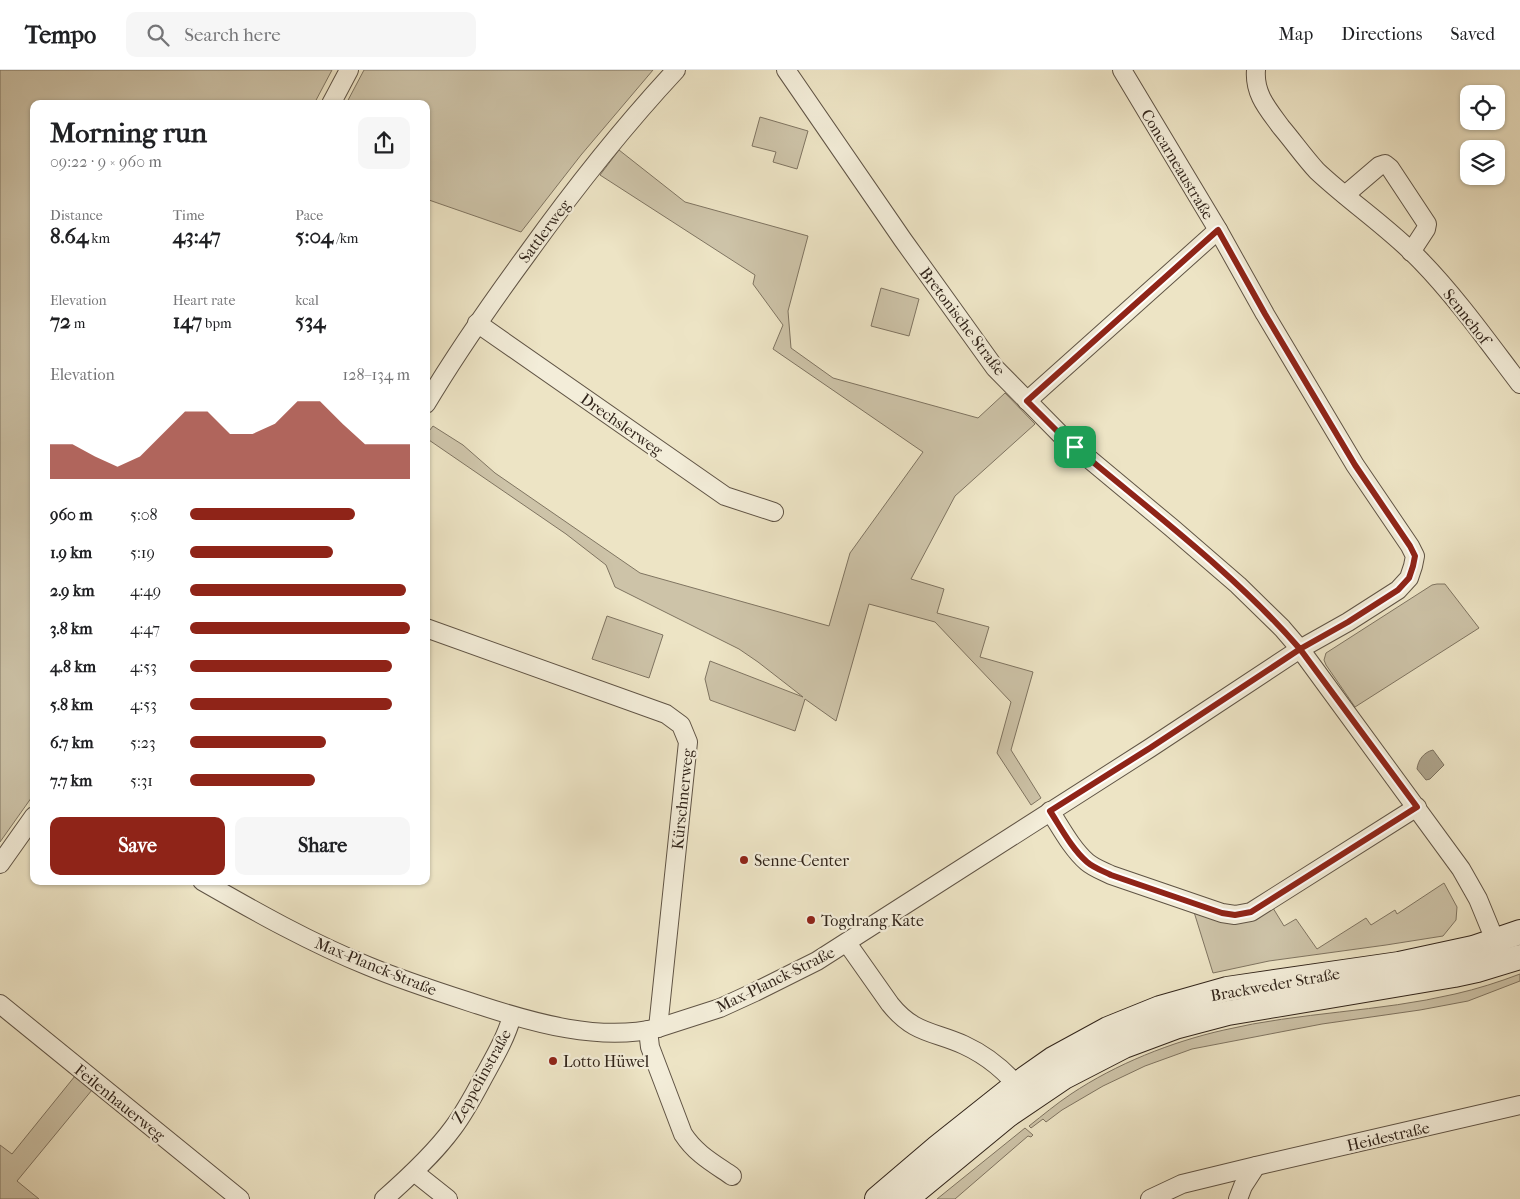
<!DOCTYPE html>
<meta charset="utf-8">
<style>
:root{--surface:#fff;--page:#f6f6f6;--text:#202124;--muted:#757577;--line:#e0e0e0;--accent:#8f2418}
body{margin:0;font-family:"IM FELL French Canon",serif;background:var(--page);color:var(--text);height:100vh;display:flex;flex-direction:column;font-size:19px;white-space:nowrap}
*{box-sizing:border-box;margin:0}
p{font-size:16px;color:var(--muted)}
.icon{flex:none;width:28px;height:28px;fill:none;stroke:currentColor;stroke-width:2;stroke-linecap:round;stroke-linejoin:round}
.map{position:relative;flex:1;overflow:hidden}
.details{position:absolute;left:30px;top:30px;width:400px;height:785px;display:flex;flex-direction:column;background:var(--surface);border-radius:10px;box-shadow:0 1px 4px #0004}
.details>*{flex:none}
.controls{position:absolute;left:1460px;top:15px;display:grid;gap:10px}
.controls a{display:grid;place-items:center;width:45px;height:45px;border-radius:10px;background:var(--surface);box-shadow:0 1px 4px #0004;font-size:25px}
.pin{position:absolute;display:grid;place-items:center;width:42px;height:42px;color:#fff;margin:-21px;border-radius:10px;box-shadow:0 2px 8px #0006}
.round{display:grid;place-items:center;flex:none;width:52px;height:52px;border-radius:10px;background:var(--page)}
.head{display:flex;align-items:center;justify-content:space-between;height:85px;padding:0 20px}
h1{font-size:28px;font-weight:700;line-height:38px}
.figures{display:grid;grid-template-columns:repeat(3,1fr);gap:8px;height:85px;padding:5px 20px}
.figures div{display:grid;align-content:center}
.figures b{font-size:21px;font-weight:700}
.figures small{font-size:14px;font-weight:400}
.figures p{font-size:14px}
.chart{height:140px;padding:10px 20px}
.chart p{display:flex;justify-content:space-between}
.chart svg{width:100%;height:90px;margin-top:5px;fill:var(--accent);opacity:.7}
.primary-button{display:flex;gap:10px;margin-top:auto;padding:10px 20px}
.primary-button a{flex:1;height:58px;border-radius:10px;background:var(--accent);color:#fff;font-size:20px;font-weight:700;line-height:58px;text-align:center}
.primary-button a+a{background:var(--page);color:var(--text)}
ul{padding:0 20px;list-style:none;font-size:16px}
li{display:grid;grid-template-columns:80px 60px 1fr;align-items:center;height:38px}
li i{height:12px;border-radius:6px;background:var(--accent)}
header{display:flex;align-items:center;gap:30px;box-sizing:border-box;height:70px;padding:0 25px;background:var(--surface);border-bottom:1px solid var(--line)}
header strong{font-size:24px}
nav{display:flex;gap:28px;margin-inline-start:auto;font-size:18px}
.search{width:350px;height:45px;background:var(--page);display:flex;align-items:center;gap:12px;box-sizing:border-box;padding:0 18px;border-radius:10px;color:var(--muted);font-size:19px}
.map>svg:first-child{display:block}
</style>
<header>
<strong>Tempo</strong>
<div class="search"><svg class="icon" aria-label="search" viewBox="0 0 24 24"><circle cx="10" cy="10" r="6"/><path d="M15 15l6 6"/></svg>Search here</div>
<nav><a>Map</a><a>Directions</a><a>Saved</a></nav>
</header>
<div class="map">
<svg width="1520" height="1129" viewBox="0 0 1520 1129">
<rect width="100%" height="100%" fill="#ede4c5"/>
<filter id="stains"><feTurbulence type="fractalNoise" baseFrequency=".004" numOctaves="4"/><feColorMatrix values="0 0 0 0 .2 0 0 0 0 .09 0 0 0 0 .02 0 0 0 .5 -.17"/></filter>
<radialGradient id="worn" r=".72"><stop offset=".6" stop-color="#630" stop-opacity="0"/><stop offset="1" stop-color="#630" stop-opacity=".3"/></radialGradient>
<g fill="#cdc3a8" stroke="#7f7461">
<polygon points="0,0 332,0 314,34 34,34 34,724 0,772"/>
<polygon points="364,0 653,0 581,85 521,162 426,129 426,34 346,34"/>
<polygon points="760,47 808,61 797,99 773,92 776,82 752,76"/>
<polygon points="619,80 685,132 808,166 788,241 791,278 833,308 978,348 1005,323 1035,354 955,426 911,509 944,519 937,543 989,557 980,587 1033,602 1011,680 1041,728 1031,735 997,683 1011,632 935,552 869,534 836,651 805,629 795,661 710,630 705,609 710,591 803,627 758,592 739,579 615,517 606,495 566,464 426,368 426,365 433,356 463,375 495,403 640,503 829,556 850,483 923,382 773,279 783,255 753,214 755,205 600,105"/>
<polygon points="881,218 919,229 909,266 871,256"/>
<polygon points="1437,514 1445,514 1479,558 1355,637 1326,595 1324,590 1326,583 1432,515"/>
<polygon points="607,546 663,565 649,608 592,589"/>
<polygon points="1444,813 1457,837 1456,850 1443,866 1386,875 1269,891 1213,903 1194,842 1260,846 1273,838 1284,856 1296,849 1317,879 1366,848 1371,855 1395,840 1397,844"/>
<path d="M1520 904V911L1468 931 1420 940 1322 954 1192 979 1145 996 1103 1016 1062 1040 1046 1052 1043 1049 1031 1058 1029 1056C1043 1045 1056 1034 1071 1024 1116 994 1171 972 1224 960 1300 942 1379 942 1455 924 1477 919 1499 912 1520 904Z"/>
<polygon points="75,1006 92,1020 17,1111 39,1129 0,1129 0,1075 12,1084"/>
<polygon points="1025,1058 1033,1065 1031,1067 1028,1066 955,1129 937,1129"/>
</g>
<path fill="#ada38b" stroke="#7b705e" d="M1433 680 1444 695 1430 709 1426 710 1417 699C1418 690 1424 682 1433 680Z"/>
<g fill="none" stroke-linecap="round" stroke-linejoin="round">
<g stroke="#605445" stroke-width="20">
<g id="street">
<polyline points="786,0 903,170 995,298 1064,368 1172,458 1238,515 1282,558 1300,579 1461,799 1478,829 1499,880"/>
<path d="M1256 0C1254 24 1268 39 1281 57 1293 71 1304 87 1317 101 1350 132 1389 158 1420 190 1457 228 1488 272 1520 314"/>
<polyline points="331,34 349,0"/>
<polyline points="1345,125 1379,96 1385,94 1390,98 1427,154 1426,159 1411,182"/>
<polyline points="477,253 725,426 774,442"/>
<polyline points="1027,331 1218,160"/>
<path d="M426 334C457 282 492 232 528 183 574 119 622 58 676 0"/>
<polyline points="426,558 666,644 681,655 688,672 658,958"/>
<path d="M1050 741C1061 758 1072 779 1087 792 1094 798 1103 801 1111 805L1222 843 1235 845 1251 842 1417 737"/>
<polyline points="0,794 34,746"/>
<path d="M202 811C256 842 311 873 368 896 404 911 442 923 479 935 534 953 600 972 658 958L720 938 755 922 817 891 1150 678 1300 579 1348 552 1398 520 1409 508 1413 496 1415 486 1410 476 1355 395 1265 244 1218 160 1122 0"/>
<path d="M847 873 890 934C914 964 933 961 964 975 988 986 1008 1003 1024 1024"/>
<polyline points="0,934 240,1129"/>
<path d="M648 960 650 977 683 1064C696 1084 713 1093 732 1106"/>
<polyline points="414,1102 448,1129"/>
<path d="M384 1129C409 1107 434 1084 453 1058 465 1042 474 1025 483 1008 494 988 506 968 512 946"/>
<polyline points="1150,1129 1182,1114 1256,1096 1520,1035"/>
<polyline points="1238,1129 1243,1116 1256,1096"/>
</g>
</g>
<g stroke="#31241a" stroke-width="26">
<g id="secondary">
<polyline points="877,1129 938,1077 1016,1015 1053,989 1108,959 1160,938 1227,919 1399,894 1473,878 1520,862"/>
<polyline points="906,1129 1008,1045 1064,1007 1124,976 1175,957 1228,943 1454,905 1477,900 1520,887"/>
</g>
</g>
<use href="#street" stroke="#f3edd9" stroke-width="18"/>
<use href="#secondary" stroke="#f3edd9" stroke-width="24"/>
</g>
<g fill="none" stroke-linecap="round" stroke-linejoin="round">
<g stroke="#fff" stroke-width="10">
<path id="route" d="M1075 377C1152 442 1234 503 1300 579L1150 678 1050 741C1061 758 1072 779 1087 792 1094 798 1103 801 1111 805L1222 843 1235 845 1251 842 1417 737 1300 579 1348 552 1398 520 1409 508 1413 496 1415 486 1410 476 1355 395 1265 244 1218 160 1027 331 1064 368 1075 377"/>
</g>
<use href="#route" stroke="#8f2418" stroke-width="6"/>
</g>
<g fill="#8f2418" stroke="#f3edd9" stroke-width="2">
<circle cx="744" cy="790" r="5"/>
<circle cx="811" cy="850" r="5"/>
<circle cx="553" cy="991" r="5"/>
</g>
<g text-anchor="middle" stroke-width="4.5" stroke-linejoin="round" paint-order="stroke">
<g font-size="16" fill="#31241a" stroke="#f3edd9">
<text transform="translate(1178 94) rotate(59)" y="6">Concarneaustraße</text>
<text transform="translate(544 161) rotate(-53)" y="6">Sattlerweg</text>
<text transform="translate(1467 246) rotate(52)" y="6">Sennehof</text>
<text transform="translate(963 251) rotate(53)" y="6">Bretonische Straße</text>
<text transform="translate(622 354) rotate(35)" y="6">Drechslerweg</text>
<text transform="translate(682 729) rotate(-84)" y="6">Kürschnerweg</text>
<text transform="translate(376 896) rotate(22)" y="6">Max-Planck-Straße</text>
<text transform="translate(775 909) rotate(-26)" y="6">Max-Planck-Straße</text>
<text transform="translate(1275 914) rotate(-10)" y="6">Brackweder Straße</text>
<text transform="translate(481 1006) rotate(-61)" y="6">Zeppelinstraße</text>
<text transform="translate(120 1032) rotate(39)" y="6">Feilenhauerweg</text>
<text transform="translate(1388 1066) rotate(-13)" y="6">Heidestraße</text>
</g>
<g font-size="16" fill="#31241a" stroke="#f3edd9" text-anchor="start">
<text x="754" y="796">Senne-Center</text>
<text x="821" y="856">Togdrang Kate</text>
<text x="563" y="997">Lotto Hüwel</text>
</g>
</g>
<rect width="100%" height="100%" filter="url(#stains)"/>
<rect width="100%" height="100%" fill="url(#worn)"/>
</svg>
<div class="controls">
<a><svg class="icon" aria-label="locate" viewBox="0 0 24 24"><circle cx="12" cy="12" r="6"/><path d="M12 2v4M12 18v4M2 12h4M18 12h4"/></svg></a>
<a><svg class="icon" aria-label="layers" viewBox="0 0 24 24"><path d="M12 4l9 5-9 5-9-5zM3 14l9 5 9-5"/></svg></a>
</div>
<div class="pin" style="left:1075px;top:377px;background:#1e9e55"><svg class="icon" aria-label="arrive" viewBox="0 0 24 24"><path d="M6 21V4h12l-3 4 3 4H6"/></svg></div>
<section class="details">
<div class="head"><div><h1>Morning run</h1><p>09:22 · 9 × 960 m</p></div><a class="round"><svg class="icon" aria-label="share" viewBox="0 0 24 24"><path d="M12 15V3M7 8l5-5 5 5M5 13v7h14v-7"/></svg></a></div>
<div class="figures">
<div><p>Distance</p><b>8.64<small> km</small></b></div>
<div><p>Time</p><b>43:47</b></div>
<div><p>Pace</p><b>5:04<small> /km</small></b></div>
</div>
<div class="figures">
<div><p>Elevation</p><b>72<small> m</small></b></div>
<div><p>Heart rate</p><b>147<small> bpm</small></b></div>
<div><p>kcal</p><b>534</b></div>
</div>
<div class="chart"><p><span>Elevation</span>128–134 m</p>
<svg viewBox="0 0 160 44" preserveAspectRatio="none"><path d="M0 44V27L10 27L20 33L30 38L40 33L50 22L60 11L70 11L80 22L90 22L100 17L110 6L120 6L130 17L140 27L150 27L160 27V44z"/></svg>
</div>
<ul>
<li><b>960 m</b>5:08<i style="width:75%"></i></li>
<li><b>1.9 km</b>5:19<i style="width:65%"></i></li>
<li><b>2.9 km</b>4:49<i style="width:98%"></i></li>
<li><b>3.8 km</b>4:47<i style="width:100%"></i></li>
<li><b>4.8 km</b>4:53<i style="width:92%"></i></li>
<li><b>5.8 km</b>4:53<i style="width:92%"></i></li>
<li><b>6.7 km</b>5:23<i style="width:62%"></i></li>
<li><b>7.7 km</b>5:31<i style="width:57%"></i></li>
</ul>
<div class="primary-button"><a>Save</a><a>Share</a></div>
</section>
</div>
